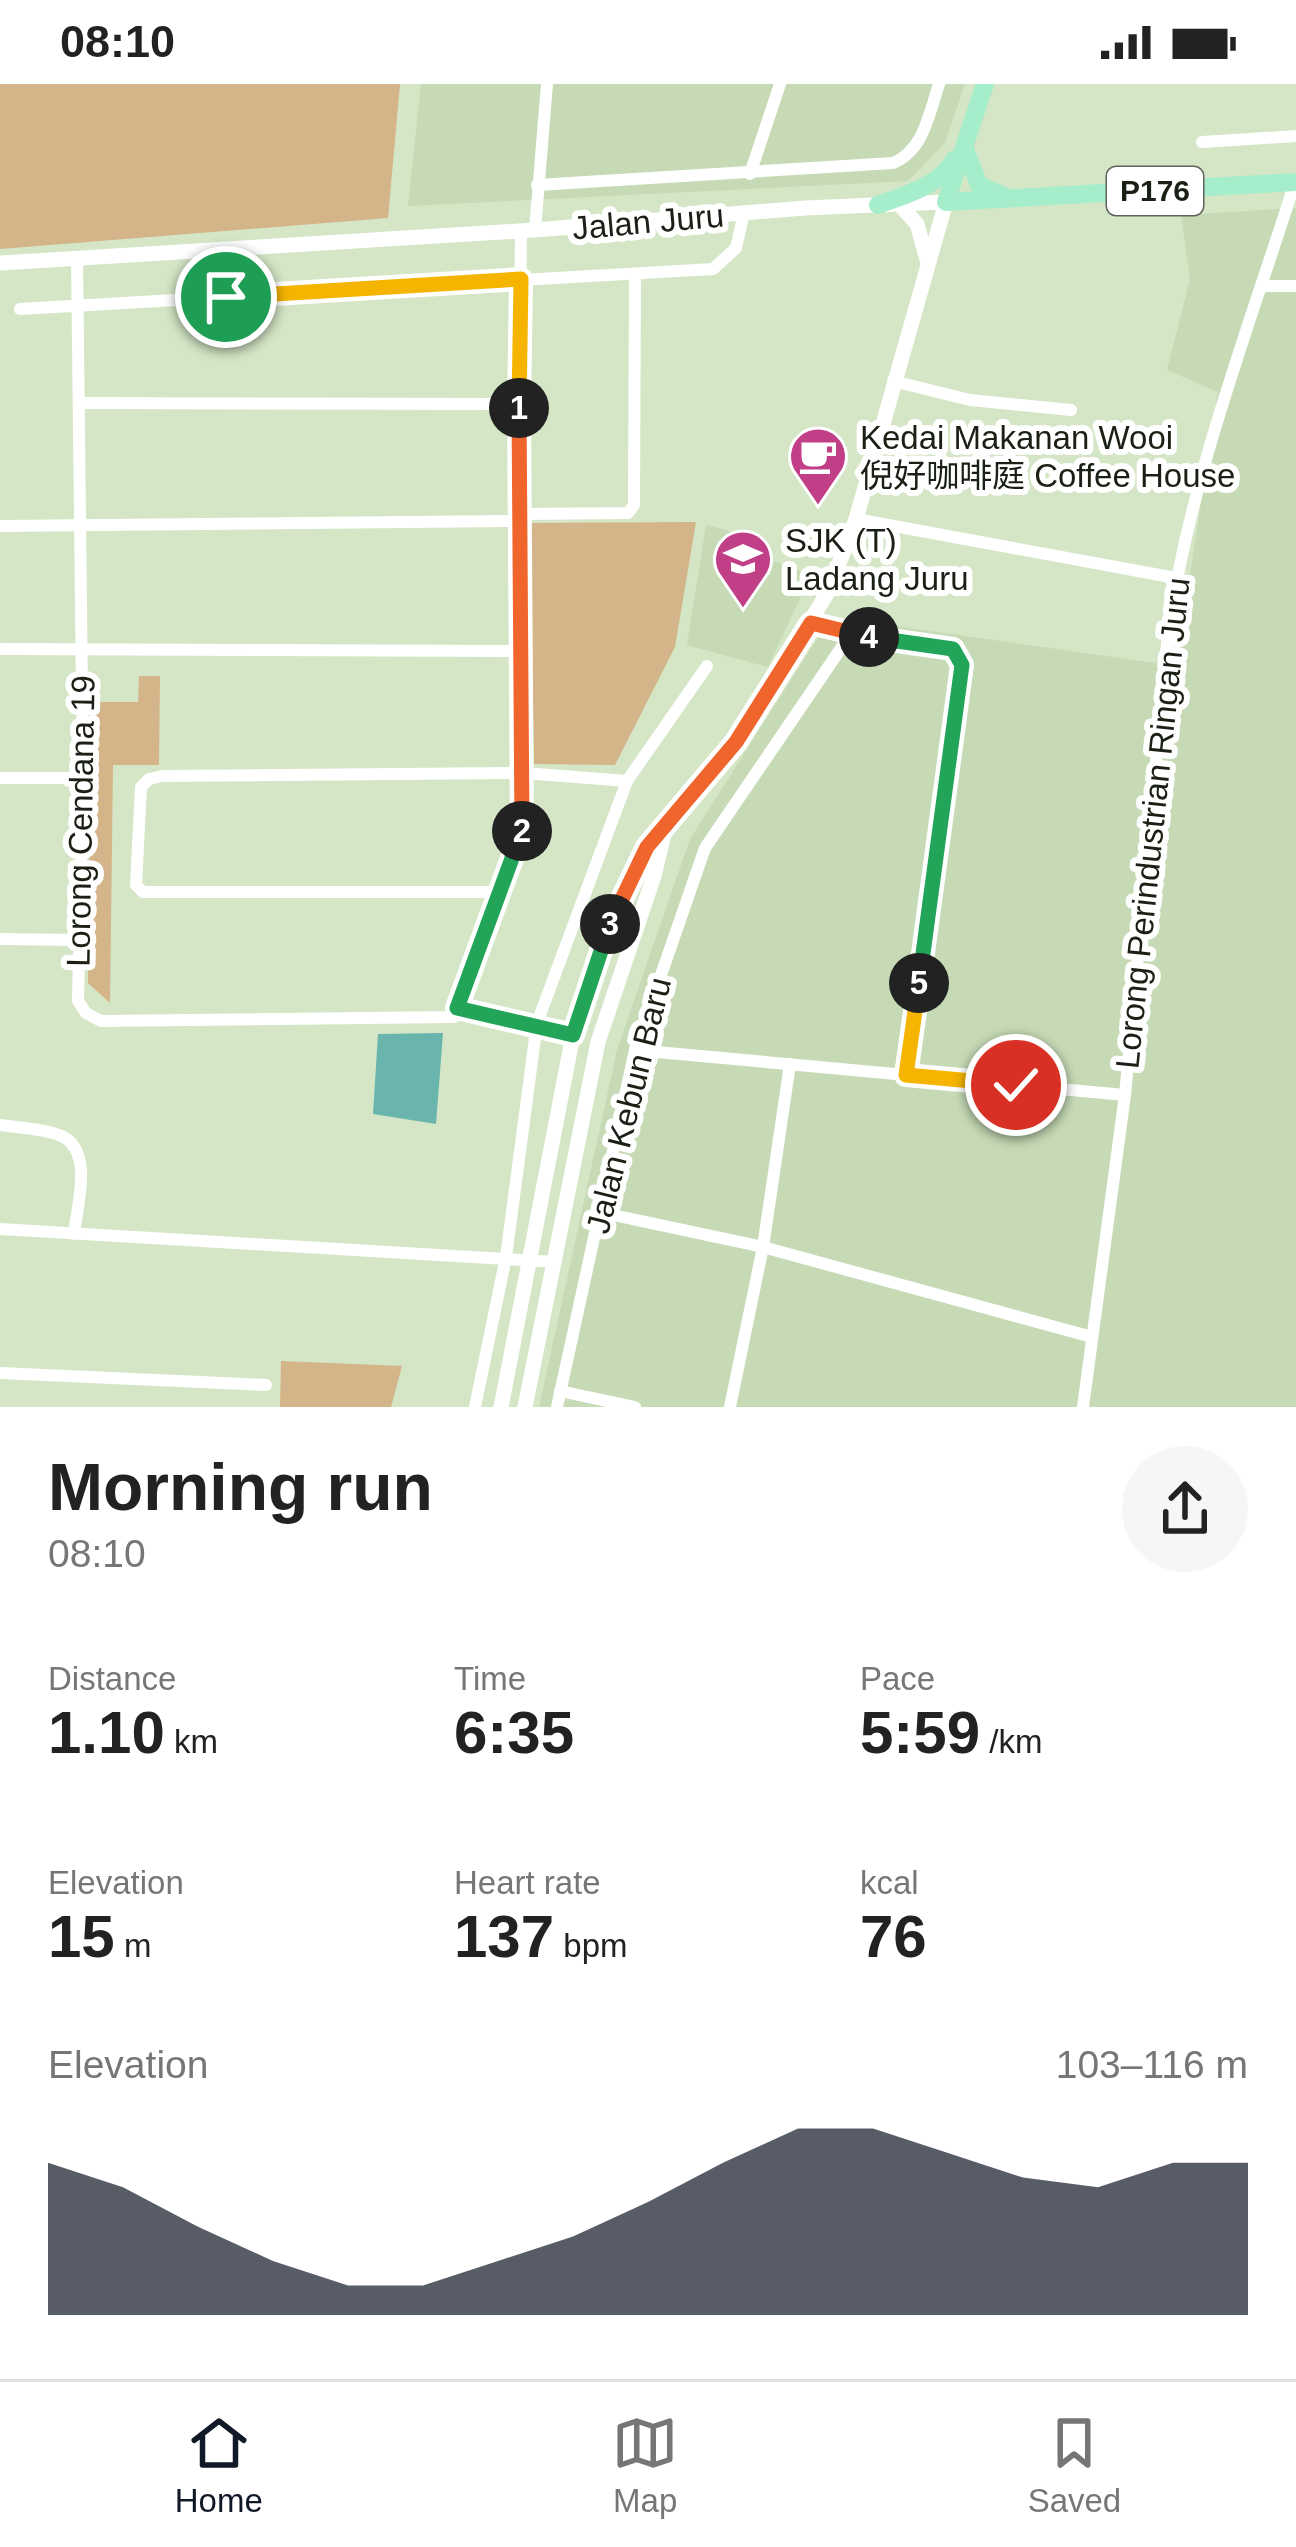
<!DOCTYPE html>
<meta charset="utf-8">
<style>
:root{--surface:#fff;--page:#f6f6f6;--text:#222;--muted:#767676;--line:#e0e0e0;--accent:#111827}
body{margin:0;font-family:Helvetica,"Noto Sans SC",sans-serif;background:var(--page);color:var(--text);height:100vh;display:flex;flex-direction:column;font-size:45px;white-space:nowrap}
*{box-sizing:border-box;margin:0}
p{font-size:39px;color:var(--muted)}
.icon{flex:none;width:66px;height:66px;fill:none;stroke:currentColor;stroke-width:2;stroke-linecap:round;stroke-linejoin:round}
.map{position:relative;height:1323px;overflow:hidden}
.drawer{display:flex;flex-direction:column;background:var(--surface);flex:1}
.drawer>*{flex:none}
.pin{position:absolute;display:grid;place-items:center;width:102px;height:102px;color:#fff;margin:-51px;border:6px solid #fff;border-radius:50%;box-shadow:0 3px 12px #0007}
.km{position:absolute;width:60px;height:60px;margin:-30px;border-radius:50%;background:#222;color:#fff;font-size:33px;line-height:60px;text-align:center}
.round{display:grid;place-items:center;flex:none;width:126px;height:126px;border-radius:63px;background:var(--page)}
.overview{display:flex;align-items:center;justify-content:space-between;height:204px;padding:0 48px}
h1{font-size:66px;font-weight:600;line-height:90px}
.stats{display:grid;grid-template-columns:repeat(3,1fr);gap:18px;height:204px;padding:12px 48px}
.stats div{display:grid;align-content:center}
.stats b{font-size:60px;font-weight:600}
.stats small{font-size:33px;font-weight:400}
.stats p{font-size:33px}
.chart{height:336px;padding:24px 48px}
.chart p{display:flex;justify-content:space-between}
.chart svg{width:100%;height:216px;margin-top:12px;fill:var(--accent);opacity:.7}
.status{display:flex;justify-content:space-between;align-items:center;height:84px;padding:0 60px;background:var(--surface);direction:ltr}
.status svg{height:33px;fill:currentColor}
.dock{display:flex;justify-content:space-around;align-items:center;height:168px;border-top:3px solid var(--line);background:var(--surface);font-size:33px;color:var(--muted)}
.dock a{display:grid;justify-items:center;gap:6px}
.dock .selected{color:var(--accent)}
.map>svg:first-child{display:block}
</style>
<div class="status"><b>08:10</b><svg viewBox="0 0 49 12"><path d="M0 12V9h3v3zM5 12V6h3v6zM10 12V3h3v9zM15 12V0h3v12zM26 1h20v11H26zM47 4h2v5h-2z"/></svg></div>
<div class="map">
<svg width="1296" height="1323" viewBox="0 0 1296 1323">
<rect width="100%" height="100%" fill="#d4e6c6"/>
<g fill="#c5dab5">
<polygon points="421,0 965,0 945,59 908,97 408,122"/>
<polygon points="1296,124 1296,1323 539,1323 617,966 690,755 831,533 1176,582 1218,308 1167,286 1190,196 1181,131"/>
<polygon points="706,441 749,452 746,467 811,491 768,583 687,561"/>
</g>
<g fill="#d4b489">
<polygon points="0,0 400,0 388,134 0,165"/>
<polygon points="696,438 675,563 615,681 534,680 530,439"/>
<polygon points="139,592 160,592 159,681 113,681 110,919 88,899 91,618 138,618"/>
<polygon points="281,1277 402,1282 391,1323 280,1323"/>
</g>
<polygon fill="#69b4ad" points="443,949 436,1040 373,1030 378,950"/>
<g fill="none" stroke-linecap="round" stroke-linejoin="round">
<g stroke="#fff" stroke-width="12">
<polyline points="1202,58 1296,52"/>
<polyline points="750,90 780,0"/>
<path d="M537 101 893 79C924 66 929 30 939 0"/>
<polyline points="535,146 547,0"/>
<polyline points="77,173 83,694 78,917 86,929 101,937 454,933 524,744 519,320 521,147"/>
<polyline points="1262,202 1296,202"/>
<polyline points="20,225 713,185 736,164 744,129"/>
<polyline points="893,297 970,316 1071,326"/>
<polyline points="79,319 519,320"/>
<polyline points="520,430 628,429 634,421 635,192"/>
<polyline points="856,435 1176,494"/>
<polyline points="0,442 519,437"/>
<polyline points="811,539 850,551 953,565 962,581 906,991"/>
<polyline points="0,565 522,567"/>
<polyline points="0,694 83,694"/>
<polyline points="500,808 143,808 136,801 141,703 149,695 162,692 524,689 627,697"/>
<polyline points="0,855 77,856"/>
<polyline points="457,924 537,939 573,951"/>
<polyline points="635,966 1125,1011"/>
<path d="M0 1041C19 1044 41 1044 59 1051 95 1064 77 1122 74 1150"/>
<polyline points="599,1128 763,1163 1092,1253"/>
<polyline points="0,1145 556,1178"/>
<polyline points="0,1289 266,1301"/>
<polyline points="560,1307 635,1323"/>
<polyline points="475,1323 506,1173 537,939 627,697 707,582"/>
<polyline points="557,1323 635,966 705,764 850,551"/>
<polyline points="730,1323 763,1163 790,980"/>
<path d="M1083 1323 1125 1011 1168 549C1190 394 1248 247 1295 98"/>
</g>
<g stroke="#fff" stroke-width="15">
<polyline points="899,120 917,140 927,176"/>
<polyline points="0,179 535,146 805,124 946,118 856,435 828,508 736,658 647,763 613,831 573,951 501,1323"/>
<polyline points="525,1323 598,958 654,792 665,746"/>
</g>
<g stroke="#a6eecb" stroke-width="18">
<polyline points="985,0 946,118 1296,98"/>
<polyline points="965,65 979,101 1006,113"/>
<path d="M878 121C907 110 938 103 955 75"/>
</g>
</g>
<g fill="none" stroke-linecap="round" stroke-linejoin="round">
<g stroke="#fff" stroke-width="24">
<polyline id="split-1" points="226,213 521,195 519,324"/>
</g>
<g stroke="#fff" stroke-width="24">
<polyline id="split-2" points="519,324 522,747"/>
</g>
<g stroke="#fff" stroke-width="24">
<polyline id="split-3" points="522,747 457,924 573,951 610,840"/>
</g>
<g stroke="#fff" stroke-width="24">
<polyline id="split-4" points="610,840 647,763 736,658 811,539 869,553"/>
</g>
<g stroke="#fff" stroke-width="24">
<polyline id="split-5" points="869,553 953,565 962,581 919,899"/>
</g>
<g stroke="#fff" stroke-width="24">
<polyline id="split-6" points="919,899 906,991 1016,1001"/>
</g>
<use href="#split-1" stroke="#f5b400" stroke-width="15"/>
<use href="#split-2" stroke="#f0652b" stroke-width="15"/>
<use href="#split-3" stroke="#22a559" stroke-width="15"/>
<use href="#split-4" stroke="#f0652b" stroke-width="15"/>
<use href="#split-5" stroke="#22a559" stroke-width="15"/>
<use href="#split-6" stroke="#f5b400" stroke-width="15"/>
</g>
<defs>
<g id="cafe-pin" transform="scale(3)"><path d="M0 17L-7.5 6A9.5 9.5 0 1 1 7.5 6Z" fill="#c13f87" stroke="#fff"/><path d="M-5.5-4.5H6V0H3Q3 3.5 0 3.5H-2.5Q-5.5 3.5-5.5 0ZM3-3.2v2h1.7v-2ZM-6 4.5H4V6H-6Z" fill="#fff"/></g>
<g id="school-pin" transform="scale(3)"><path d="M0 17L-7.5 6A9.5 9.5 0 1 1 7.5 6Z" fill="#c13f87" stroke="#fff"/><path d="M0-5L7-2L0 1L-7-2ZM-4 1L0 2.5L4 1V4Q0 6-4 4Z" fill="#fff"/></g>
</defs>
<g fill-rule="evenodd">
<use href="#cafe-pin" x="818" y="372"/>
<use href="#school-pin" x="743" y="475"/>
</g>
<g text-anchor="middle" stroke-width="12" stroke-linejoin="round" paint-order="stroke">
<rect fill="#fff" stroke="#5f635b" stroke-width="3" x="1107" y="83" width="96" height="48" rx="9"/>
<g font-size="30" font-weight="bold" fill="#1a2015">
<text x="1155" y="117">P176</text>
</g>
<g font-size="33" fill="#1a2015" stroke="#fff">
<text transform="translate(648 137) rotate(-5)" y="12">Jalan Juru</text>
<text transform="translate(80 737) rotate(-89)" y="12">Lorong Cendana 19</text>
<text transform="translate(1152 739) rotate(-84)" y="12">Lorong Perindustrian Ringan Juru</text>
<text transform="translate(628 1021) rotate(-76)" y="12">Jalan Kebun Baru</text>
</g>
<g font-size="33" fill="#1a2015" stroke="#fff" text-anchor="start">
<text x="860" y="365">Kedai Makanan Wooi<tspan x="860" dy="38">倪好咖啡庭 Coffee House</tspan></text>
<text x="785" y="468">SJK (T)<tspan x="785" dy="38">Ladang Juru</tspan></text>
</g>
</g>
</svg>
<div class="pin" style="left:226px;top:213px;background:#1e9e55"><svg class="icon" aria-label="arrive" viewBox="0 0 24 24"><path d="M6 21V4h12l-3 4 3 4H6"/></svg></div>
<div class="pin" style="left:1016px;top:1001px;background:#d93025"><svg class="icon" aria-label="check" viewBox="0 0 24 24"><path d="M5 12l5 5 9-10"/></svg></div>
<b class="km" style="left:519px;top:324px">1</b>
<b class="km" style="left:522px;top:747px">2</b>
<b class="km" style="left:610px;top:840px">3</b>
<b class="km" style="left:869px;top:553px">4</b>
<b class="km" style="left:919px;top:899px">5</b>
</div>
<section class="drawer">
<div class="overview"><div><h1>Morning run</h1><p>08:10</p></div><a class="round"><svg class="icon" aria-label="share" viewBox="0 0 24 24"><path d="M12 15V3M7 8l5-5 5 5M5 13v7h14v-7"/></svg></a></div>
<div class="stats">
<div><p>Distance</p><b>1.10<small> km</small></b></div>
<div><p>Time</p><b>6:35</b></div>
<div><p>Pace</p><b>5:59<small> /km</small></b></div>
</div>
<div class="stats">
<div><p>Elevation</p><b>15<small> m</small></b></div>
<div><p>Heart rate</p><b>137<small> bpm</small></b></div>
<div><p>kcal</p><b>76</b></div>
</div>
<div class="chart"><p><span>Elevation</span>103–116 m</p>
<svg viewBox="0 0 160 44" preserveAspectRatio="none"><path d="M0 44V13L10 18L20 26L30 33L40 38L50 38L60 33L70 28L80 21L90 13L100 6L110 6L120 11L130 16L140 18L150 13L160 13V44z"/></svg>
</div>
</section>
<nav class="dock">
<a class="selected"><svg class="icon" aria-label="home" viewBox="0 0 24 24"><path d="M3 11l9-7 9 7M6 9v11h12V9"/></svg>Home</a>
<a><svg class="icon" aria-label="map" viewBox="0 0 24 24"><path d="M3 6l6-2 6 2 6-2v14l-6 2-6-2-6 2zM9 4v14M15 6v14"/></svg>Map</a>
<a><svg class="icon" aria-label="saved" viewBox="0 0 24 24"><path d="M7 4h10v16l-5-4-5 4z"/></svg>Saved</a>
</nav>
